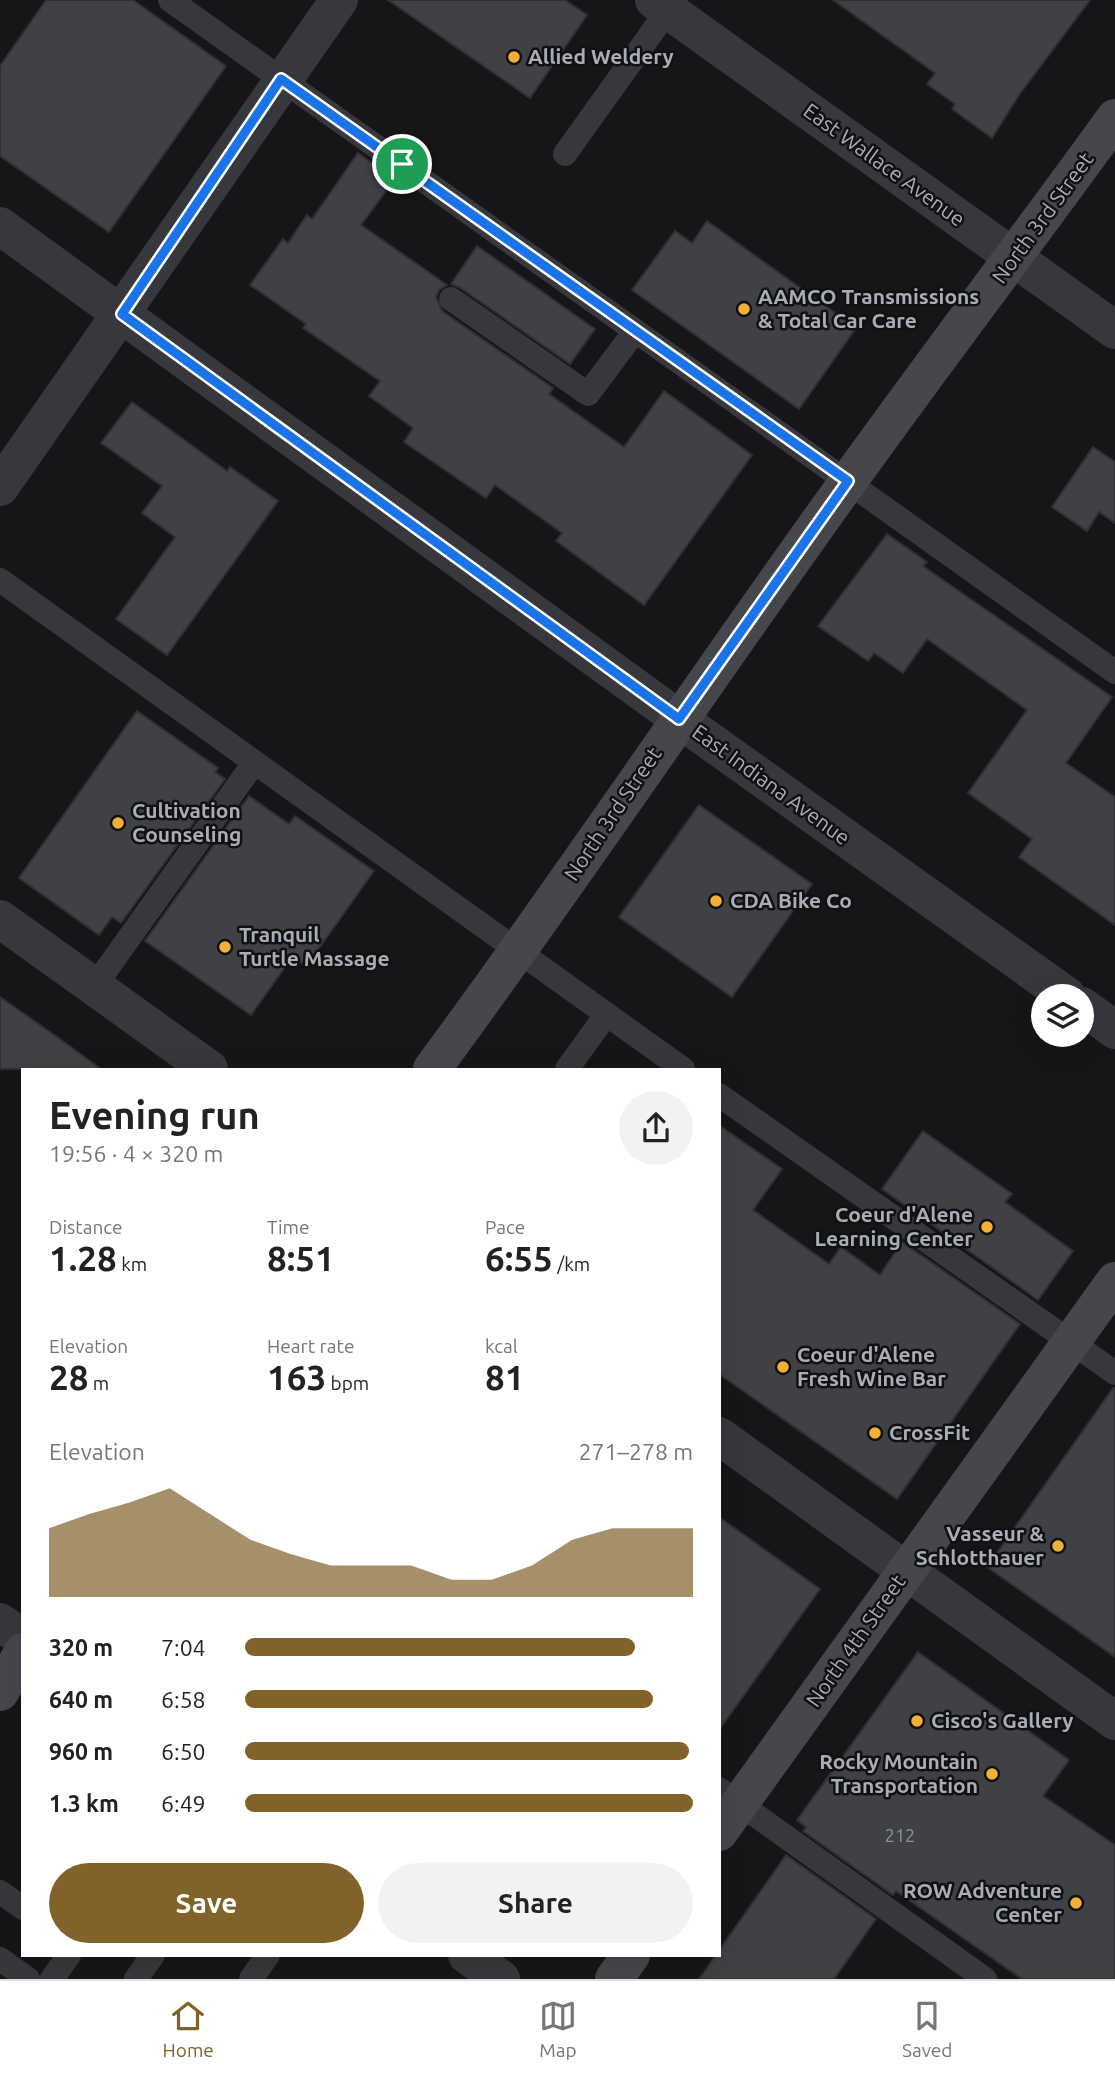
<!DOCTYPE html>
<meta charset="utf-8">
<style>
:root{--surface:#fff;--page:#f2f2f2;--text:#222;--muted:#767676;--line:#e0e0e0;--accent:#80622a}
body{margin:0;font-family:Ubuntu,sans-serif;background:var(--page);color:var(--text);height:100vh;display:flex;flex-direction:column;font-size:26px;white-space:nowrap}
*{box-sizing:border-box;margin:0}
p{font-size:23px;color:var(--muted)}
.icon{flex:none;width:38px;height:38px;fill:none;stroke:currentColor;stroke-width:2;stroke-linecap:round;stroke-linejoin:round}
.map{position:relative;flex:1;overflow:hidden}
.drawer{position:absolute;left:21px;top:1068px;width:700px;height:889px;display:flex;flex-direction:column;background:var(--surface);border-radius:0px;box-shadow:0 7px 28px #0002}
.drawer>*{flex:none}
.tools{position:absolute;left:1031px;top:984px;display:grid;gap:14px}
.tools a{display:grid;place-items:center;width:63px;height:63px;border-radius:50%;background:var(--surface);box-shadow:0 7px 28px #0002;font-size:35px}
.pin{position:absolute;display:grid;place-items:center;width:60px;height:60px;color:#fff;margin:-30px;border:4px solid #fff;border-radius:50%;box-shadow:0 2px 7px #0007}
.round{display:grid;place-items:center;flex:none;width:74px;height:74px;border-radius:37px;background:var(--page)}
.overview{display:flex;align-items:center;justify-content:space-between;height:119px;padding:0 28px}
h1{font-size:38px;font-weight:700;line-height:52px}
.stats{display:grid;grid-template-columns:repeat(3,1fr);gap:10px;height:119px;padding:7px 28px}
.stats div{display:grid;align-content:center}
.stats b{font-size:35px;font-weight:700}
.stats small{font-size:19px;font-weight:400}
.stats p{font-size:19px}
.chart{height:196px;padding:14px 28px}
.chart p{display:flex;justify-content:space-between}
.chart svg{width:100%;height:126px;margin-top:7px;fill:var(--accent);opacity:.7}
.action{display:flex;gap:14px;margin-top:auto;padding:14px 28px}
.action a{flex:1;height:80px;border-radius:42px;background:var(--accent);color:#fff;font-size:28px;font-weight:700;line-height:80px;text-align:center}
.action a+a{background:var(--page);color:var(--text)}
ul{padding:0 28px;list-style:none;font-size:23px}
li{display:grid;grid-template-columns:112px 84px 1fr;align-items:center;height:52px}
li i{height:18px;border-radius:9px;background:var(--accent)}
.menu{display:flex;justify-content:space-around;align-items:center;height:98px;border-top:2px solid var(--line);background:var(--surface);font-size:19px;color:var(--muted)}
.menu a{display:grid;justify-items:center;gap:4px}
.menu .selected{color:var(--accent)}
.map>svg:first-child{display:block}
</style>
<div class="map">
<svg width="1115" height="1979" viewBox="0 0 1115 1979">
<rect width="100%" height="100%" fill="#161618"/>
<g fill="#404145" stroke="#303034" stroke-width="2">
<polygon points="46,0 133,0 226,66 109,232 0,156 0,66"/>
<polygon points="388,0 565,0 587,15 530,98"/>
<polygon points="833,0 1090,0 1019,95 992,138 952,109 955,104 927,84 935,73"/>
<polygon points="358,153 395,179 361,225 447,285 439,290 436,297 442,311 553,388 549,394 624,447 664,391 752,455 644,605 556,541 562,533 495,485 486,498 404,442 413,428 369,396 380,381 303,328 306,324 250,285 283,239 288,243 307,215 312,219"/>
<polygon points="707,221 856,328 799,409 632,290 675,231 692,243"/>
<polygon points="477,246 595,329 570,364 459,287 451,284"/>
<polygon points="132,402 227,471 230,467 278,501 167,655 116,619 175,537 142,513 162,486 101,443"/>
<polygon points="1093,447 1115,462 1115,523 1099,512 1087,531 1052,507"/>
<polygon points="887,534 927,562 923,566 1112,697 1066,763 1115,797 1115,925 1019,857 1032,839 968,793 1027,710 927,639 903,673 874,653 868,661 818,626"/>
<polygon points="137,711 218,768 215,772 225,779 121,923 112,917 99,935 19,878"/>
<polygon points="249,796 289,824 295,816 374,871 307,965 291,959 251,1015 145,941"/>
<polygon points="699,805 812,884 732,997 619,917"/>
<polygon points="0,997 60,1039 101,1069 0,1069"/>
<polygon points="719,1125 782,1169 753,1210 829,1264 841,1247 880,1275 902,1242 1020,1324 897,1499 719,1374"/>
<polygon points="923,1131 1012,1194 1005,1202 1073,1251 1038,1300 882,1189"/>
<polygon points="1113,1388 1115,1388 1115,1657 987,1567"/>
<polygon points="719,1517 820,1589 719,1730"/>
<polygon points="918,1652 1069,1760 1043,1796 1115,1845 1115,1979 1022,1979 896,1891 893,1895 803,1831 806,1827 797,1820"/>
<polygon points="786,1855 876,1919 834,1979 699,1979"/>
</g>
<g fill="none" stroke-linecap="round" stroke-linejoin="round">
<g stroke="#37383d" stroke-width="24">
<polyline points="170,0 1115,672"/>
<polyline points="565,154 668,10"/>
<polyline points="451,299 588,394 635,331"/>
<polyline points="0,580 683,1069"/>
<polyline points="94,987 254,763"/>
<polyline points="567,1069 606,1015"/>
<polyline points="719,1095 1115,1373"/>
<polyline points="719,1789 985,1979"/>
<polyline points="0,1892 23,1908"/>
<polyline points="0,1959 28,1979"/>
<polyline points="52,1979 69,1955"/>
<polyline points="136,1979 153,1955"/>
<polyline points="251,1979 268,1955"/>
</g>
<g stroke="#37383d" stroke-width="38">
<polyline points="654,0 1115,330"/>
<polyline points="0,226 679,719 1067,996"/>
<polyline points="0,487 339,0"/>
<polyline points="0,919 209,1069"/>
<polyline points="1082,1006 1115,1030"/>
<polyline points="719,1436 1115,1721"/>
</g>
<g stroke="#37383d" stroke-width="38">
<polyline points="0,1622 23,1638"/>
<polyline points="467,1955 501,1979"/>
</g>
<g stroke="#45474d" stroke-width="38">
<path d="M432 1069C574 877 707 677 847 483 935 360 1027 240 1115 118"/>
<polyline points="0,1692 23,1652"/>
<polyline points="719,1832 1115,1281"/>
<polyline points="614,1979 631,1955"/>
</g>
</g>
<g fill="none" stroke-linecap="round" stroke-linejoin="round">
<g stroke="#fff" stroke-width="14">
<polygon id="route" points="281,79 848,481 679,719 122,314"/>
</g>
<use href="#route" stroke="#1a73e8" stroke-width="9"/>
</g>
<g fill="#f2b134" stroke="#111113" stroke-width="2.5">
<circle cx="514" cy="57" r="7"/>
<circle cx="744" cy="309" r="7"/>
<circle cx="118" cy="823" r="7"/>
<circle cx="716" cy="901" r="7"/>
<circle cx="225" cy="947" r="7"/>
<circle cx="987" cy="1227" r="7"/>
<circle cx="783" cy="1367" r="7"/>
<circle cx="875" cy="1433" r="7"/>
<circle cx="1058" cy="1546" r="7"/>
<circle cx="917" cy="1721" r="7"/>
<circle cx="992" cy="1774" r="7"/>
<circle cx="1076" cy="1903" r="7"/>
</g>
<g text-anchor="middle" stroke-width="5" stroke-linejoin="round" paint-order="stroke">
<g font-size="18" fill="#8e929b">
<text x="900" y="1842">212</text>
</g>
<g font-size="21" font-weight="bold" fill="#a8adb8" stroke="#111113" text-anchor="start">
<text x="528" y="64">Allied Weldery</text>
<text x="758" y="304">AAMCO Transmissions<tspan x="758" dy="24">&amp; Total Car Care</tspan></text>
<text x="132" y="818">Cultivation<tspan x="132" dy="24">Counseling</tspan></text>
<text x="730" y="908">CDA Bike Co</text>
<text x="239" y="942">Tranquil<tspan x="239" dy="24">Turtle Massage</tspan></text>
<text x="973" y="1222" text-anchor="end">Coeur d'Alene<tspan x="973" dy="24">Learning Center</tspan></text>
<text x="797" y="1362">Coeur d'Alene<tspan x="797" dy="24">Fresh Wine Bar</tspan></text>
<text x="889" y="1440">CrossFit</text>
<text x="1044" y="1541" text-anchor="end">Vasseur &amp;<tspan x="1044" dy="24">Schlotthauer</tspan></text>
<text x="931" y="1728">Cisco's Gallery</text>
<text x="978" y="1769" text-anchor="end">Rocky Mountain<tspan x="978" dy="24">Transportation</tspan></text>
<text x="1062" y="1898" text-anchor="end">ROW Adventure<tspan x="1062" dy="24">Center</tspan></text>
</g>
<g font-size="21" fill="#a8adb8" stroke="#111113">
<text transform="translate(884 165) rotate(36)" y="7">East Wallace Avenue</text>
<text transform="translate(1043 218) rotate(-54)" y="7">North 3rd Street</text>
<text transform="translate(771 785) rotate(36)" y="7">East Indiana Avenue</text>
<text transform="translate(613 814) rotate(-56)" y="7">North 3rd Street</text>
<text transform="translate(856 1641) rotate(-55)" y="7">North 4th Street</text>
</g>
</g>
</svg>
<div class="tools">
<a><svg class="icon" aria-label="layers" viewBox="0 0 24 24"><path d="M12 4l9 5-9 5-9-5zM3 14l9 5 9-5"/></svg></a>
</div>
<div class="pin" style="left:402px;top:164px;background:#1e9e55"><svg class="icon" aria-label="arrive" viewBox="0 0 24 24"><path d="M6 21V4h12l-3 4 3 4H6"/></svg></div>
<section class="drawer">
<div class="overview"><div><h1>Evening run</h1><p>19:56 · 4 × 320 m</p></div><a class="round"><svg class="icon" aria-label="share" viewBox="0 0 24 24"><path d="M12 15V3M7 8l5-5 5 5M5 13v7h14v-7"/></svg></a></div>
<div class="stats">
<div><p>Distance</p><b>1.28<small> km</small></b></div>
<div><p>Time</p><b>8:51</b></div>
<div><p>Pace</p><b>6:55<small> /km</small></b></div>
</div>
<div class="stats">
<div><p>Elevation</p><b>28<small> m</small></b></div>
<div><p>Heart rate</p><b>163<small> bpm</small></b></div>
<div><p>kcal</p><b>81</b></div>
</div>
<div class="chart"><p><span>Elevation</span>271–278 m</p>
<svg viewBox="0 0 160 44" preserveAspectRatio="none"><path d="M0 44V20L10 15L20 11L30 6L40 15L50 24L60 29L70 33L80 33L90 33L100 38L110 38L120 33L130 24L140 20L150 20L160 20V44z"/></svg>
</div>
<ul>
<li><b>320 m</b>7:04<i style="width:87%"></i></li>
<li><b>640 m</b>6:58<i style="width:91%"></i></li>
<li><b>960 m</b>6:50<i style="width:99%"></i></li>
<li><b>1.3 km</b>6:49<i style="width:100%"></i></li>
</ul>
<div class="action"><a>Save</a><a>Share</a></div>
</section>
</div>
<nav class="menu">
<a class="selected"><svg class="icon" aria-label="home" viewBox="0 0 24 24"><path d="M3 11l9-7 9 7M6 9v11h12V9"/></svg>Home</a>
<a><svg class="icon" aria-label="map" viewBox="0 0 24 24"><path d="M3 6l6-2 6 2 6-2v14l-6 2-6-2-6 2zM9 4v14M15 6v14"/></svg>Map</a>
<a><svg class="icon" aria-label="saved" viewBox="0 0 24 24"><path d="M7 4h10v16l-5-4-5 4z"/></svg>Saved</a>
</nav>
